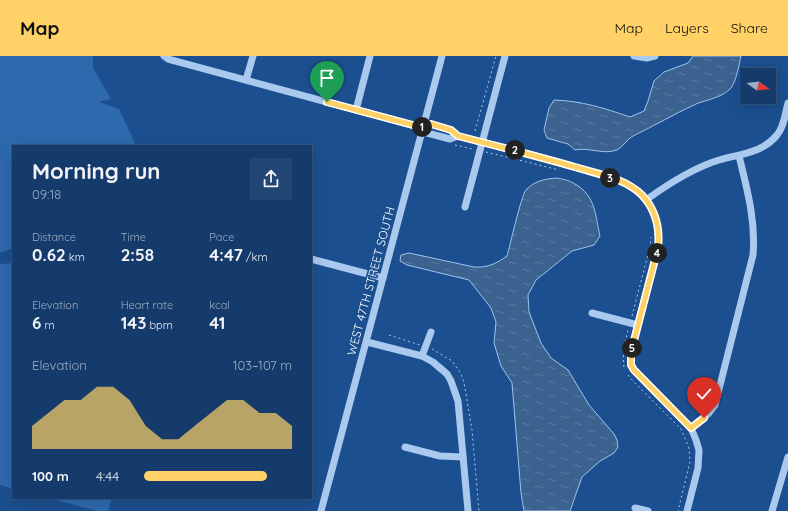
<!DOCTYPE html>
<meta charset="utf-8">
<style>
:root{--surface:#143b6b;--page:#214673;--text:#f1f3f6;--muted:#9dadc1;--line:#33557e;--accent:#ffd166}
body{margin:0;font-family:Quicksand,sans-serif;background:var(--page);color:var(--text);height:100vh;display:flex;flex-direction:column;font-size:15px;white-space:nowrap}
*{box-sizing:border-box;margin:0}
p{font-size:13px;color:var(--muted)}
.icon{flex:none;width:22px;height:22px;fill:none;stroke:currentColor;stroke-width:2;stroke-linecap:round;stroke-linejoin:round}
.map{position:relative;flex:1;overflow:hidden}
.sheet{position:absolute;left:12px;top:89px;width:300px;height:354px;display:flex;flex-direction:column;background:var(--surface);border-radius:0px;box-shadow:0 4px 16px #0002,0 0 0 1px var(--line)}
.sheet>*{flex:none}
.needle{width:26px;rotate:105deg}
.tools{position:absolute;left:740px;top:12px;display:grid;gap:8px}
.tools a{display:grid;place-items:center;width:36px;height:36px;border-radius:0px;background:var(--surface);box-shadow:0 4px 16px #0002,0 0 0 1px var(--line);font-size:20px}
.pin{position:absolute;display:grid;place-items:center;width:34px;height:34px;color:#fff;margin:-41px -17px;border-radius:50% 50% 50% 0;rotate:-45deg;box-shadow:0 0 4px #0007}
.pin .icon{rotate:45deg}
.km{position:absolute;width:20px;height:20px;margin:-10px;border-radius:50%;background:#222;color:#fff;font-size:11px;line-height:20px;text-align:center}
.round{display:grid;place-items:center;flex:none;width:42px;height:42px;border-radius:0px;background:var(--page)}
.headline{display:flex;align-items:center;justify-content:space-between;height:68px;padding:0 20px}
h1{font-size:22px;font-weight:700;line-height:30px}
.figures{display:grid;grid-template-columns:repeat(3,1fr);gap:6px;height:68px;padding:4px 20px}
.figures div{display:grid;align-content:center}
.figures b{font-size:17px;font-weight:700}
.figures small{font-size:11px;font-weight:400}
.figures p{font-size:11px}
.chart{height:112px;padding:8px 20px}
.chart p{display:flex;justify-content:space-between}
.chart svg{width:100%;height:72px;margin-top:4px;fill:var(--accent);opacity:.7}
ul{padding:0 20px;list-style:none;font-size:13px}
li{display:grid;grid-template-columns:64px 48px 1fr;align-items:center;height:30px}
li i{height:10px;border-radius:5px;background:var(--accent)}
header{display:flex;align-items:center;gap:24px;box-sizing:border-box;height:56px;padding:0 20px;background:var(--accent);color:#111}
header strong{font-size:19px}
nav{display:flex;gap:22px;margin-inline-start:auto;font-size:14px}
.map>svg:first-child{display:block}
</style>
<header>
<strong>Map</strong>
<nav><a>Map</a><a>Layers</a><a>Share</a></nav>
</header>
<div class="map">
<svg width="788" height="455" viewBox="0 0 788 455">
<defs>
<pattern id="water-ripples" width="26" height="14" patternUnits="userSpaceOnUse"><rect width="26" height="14" fill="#3c6290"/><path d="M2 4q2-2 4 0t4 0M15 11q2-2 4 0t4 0" fill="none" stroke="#597aa1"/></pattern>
</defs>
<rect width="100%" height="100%" fill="#1b4f8f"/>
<g fill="#2e69ad">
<polygon points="0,0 93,0 93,12 111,43 99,46 119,53 135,87 132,90 13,90 13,192 0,197"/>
<polygon points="13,207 13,433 0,429 0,208"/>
<polygon points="48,442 112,442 108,455 97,455"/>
</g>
<g fill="url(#water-ripples)" stroke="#9cc4f0">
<path d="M693 0H741C739 8 736 29 729 34 720 42 706 44 696 48 674 58 654 70 633 80 627 83 623 91 617 94 603 99 589 91 575 94L568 88 547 82 544 74 549 52 554 44C582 45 604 52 630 61L644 55 648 45 654 25 664 16 688 7Z"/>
<path d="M556 122C562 123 569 124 575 128 596 140 595 159 600 180L594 189 572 195 536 224 528 239 529 256 541 287 551 302 568 314 589 349 614 378 617 384 618 391 614 397 600 405 582 421 570 455H524L521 437 512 327 501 310 494 287 496 266 491 252 469 224 407 209 400 205 401 199 409 197 474 211C488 212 497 207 507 200 510 190 521 140 526 134 534 125 545 123 556 122Z"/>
</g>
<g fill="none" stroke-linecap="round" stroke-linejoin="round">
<g stroke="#a9c9ee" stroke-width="1" stroke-dasharray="2 3" stroke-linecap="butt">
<polyline points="475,75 496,0"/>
<polyline points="455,89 473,93"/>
<polyline points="486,96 559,114"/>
<polyline points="632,260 650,191 651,181"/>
<polyline points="389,279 420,289"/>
<polyline points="432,293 452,305 460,316 464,326 472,374 479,455"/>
<path d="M624 311C622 298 625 286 628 274"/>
<polyline points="628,319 633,325 681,373 689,392 690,406 678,455"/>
</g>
<g stroke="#a9c9ee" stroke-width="7">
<path d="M164 0 168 3 423 72 431 68 451 74 458 80 536 100 617 124C648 136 661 159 658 192L631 296V309L634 314 691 372 696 384 699 394 698 412 687 455"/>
<polyline points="634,0 647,2 655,0"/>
<polyline points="246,24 253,0"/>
<polyline points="356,54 370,0"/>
<polyline points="423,72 427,77 450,83 458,80"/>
<path d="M646 144C668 128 693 112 719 104 739 98 763 97 777 79 784 71 785 58 788 47"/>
<polyline points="465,151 505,0"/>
<polyline points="311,203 383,222"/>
<polyline points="592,257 638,269"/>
<polyline points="367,286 422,300 433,306 447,318 451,325 458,345 468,455"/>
<polyline points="422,300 431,276"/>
<path d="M691 372 709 357 715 349 753 199C756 165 747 133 739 100"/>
<polyline points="405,391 440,400 463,401"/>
<polyline points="635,452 648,455"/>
<polyline points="321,455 442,0"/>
<polyline points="772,455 788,401"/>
</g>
</g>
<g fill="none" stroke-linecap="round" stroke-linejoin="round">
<g stroke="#fff" stroke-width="8">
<path id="route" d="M327 46 424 72 431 68 451 74 458 80C497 90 536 100 575 111 598 118 625 122 642 139 656 154 660 173 658 192L631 296V309L634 314 691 372 704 362"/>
</g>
<use href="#route" stroke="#ffd166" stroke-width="5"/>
</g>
<g text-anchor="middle" stroke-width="3.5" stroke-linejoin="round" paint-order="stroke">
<g font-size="12" fill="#fff" stroke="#1b4f8f">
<text transform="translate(371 225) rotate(-75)" y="4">WEST 47TH STREET SOUTH</text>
</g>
</g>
</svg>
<div class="tools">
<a><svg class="needle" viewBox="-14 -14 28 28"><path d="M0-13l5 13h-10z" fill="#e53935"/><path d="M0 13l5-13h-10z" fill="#9dadc1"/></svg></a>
</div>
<div class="pin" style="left:327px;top:46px;background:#1e9e55"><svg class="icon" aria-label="arrive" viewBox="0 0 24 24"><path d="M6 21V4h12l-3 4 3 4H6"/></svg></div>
<div class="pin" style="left:704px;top:362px;background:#d93025"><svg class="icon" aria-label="check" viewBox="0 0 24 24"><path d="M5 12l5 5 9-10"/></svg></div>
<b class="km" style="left:422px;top:71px">1</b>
<b class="km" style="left:515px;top:94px">2</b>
<b class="km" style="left:610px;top:122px">3</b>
<b class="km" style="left:657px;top:197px">4</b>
<b class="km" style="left:632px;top:292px">5</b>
<section class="sheet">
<div class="headline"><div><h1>Morning run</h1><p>09:18</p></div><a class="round"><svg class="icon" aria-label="share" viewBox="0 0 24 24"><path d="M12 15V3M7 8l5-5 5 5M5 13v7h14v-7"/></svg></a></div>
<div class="figures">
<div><p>Distance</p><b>0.62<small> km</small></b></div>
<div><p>Time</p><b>2:58</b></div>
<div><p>Pace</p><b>4:47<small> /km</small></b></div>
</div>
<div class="figures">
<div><p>Elevation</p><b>6<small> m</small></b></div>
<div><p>Heart rate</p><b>143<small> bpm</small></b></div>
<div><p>kcal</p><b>41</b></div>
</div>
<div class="chart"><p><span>Elevation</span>103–107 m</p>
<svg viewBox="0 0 160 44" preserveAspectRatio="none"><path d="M0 44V30L10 22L20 14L30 14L40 6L50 6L60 14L70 30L80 38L90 38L100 30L110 22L120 14L130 14L140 22L150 22L160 30V44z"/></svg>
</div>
<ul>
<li><b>100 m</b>4:44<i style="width:83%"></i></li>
</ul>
</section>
</div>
